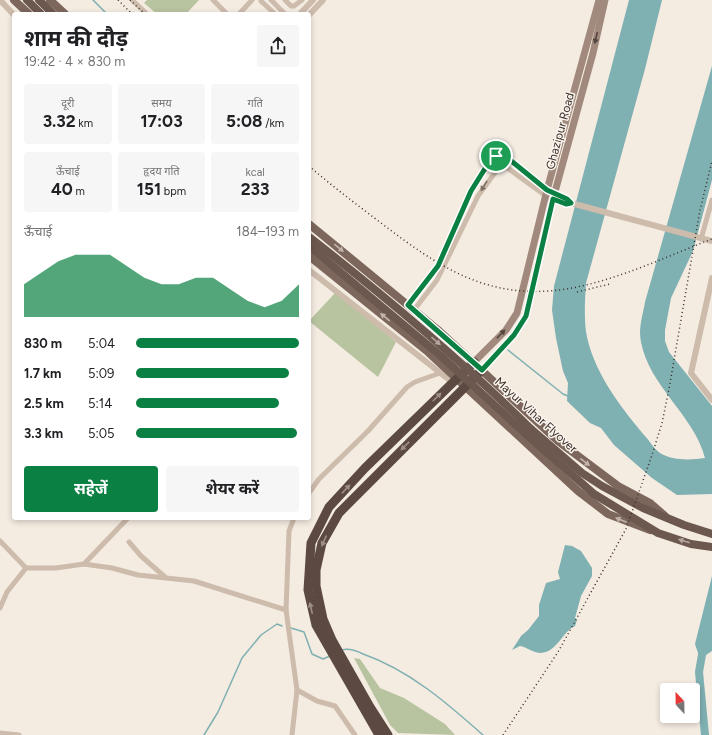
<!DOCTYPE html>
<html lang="hi">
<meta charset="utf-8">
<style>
:root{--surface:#fff;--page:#f6f6f6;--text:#202124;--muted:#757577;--accent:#0b8043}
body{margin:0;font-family:Figtree,"Noto Sans Devanagari",sans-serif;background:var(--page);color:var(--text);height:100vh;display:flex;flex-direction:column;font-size:15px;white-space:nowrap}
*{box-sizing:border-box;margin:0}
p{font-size:13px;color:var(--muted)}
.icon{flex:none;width:22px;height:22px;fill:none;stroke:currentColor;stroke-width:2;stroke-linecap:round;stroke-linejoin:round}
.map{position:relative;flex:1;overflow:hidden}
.sheet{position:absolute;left:12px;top:12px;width:299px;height:508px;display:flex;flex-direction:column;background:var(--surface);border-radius:4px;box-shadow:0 2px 6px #0003}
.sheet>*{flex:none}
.needle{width:26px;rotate:338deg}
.buttons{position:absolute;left:660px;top:683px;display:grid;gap:8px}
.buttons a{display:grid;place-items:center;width:40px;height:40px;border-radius:4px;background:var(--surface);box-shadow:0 2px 6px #0003;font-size:20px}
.pin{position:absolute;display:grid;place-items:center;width:34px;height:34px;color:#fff;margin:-17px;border:2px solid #fff;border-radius:50%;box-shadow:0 1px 4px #0007}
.round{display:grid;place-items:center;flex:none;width:42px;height:42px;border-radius:4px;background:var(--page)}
.summary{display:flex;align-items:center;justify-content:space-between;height:68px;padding:0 12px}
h1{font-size:22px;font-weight:700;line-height:30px}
.metrics{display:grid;grid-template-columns:repeat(3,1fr);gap:6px;height:68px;padding:4px 12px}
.metrics div{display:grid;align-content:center;border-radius:4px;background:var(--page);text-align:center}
.metrics b{font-size:17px;font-weight:700}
.metrics small{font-size:11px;font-weight:400}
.metrics p{font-size:11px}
.chart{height:112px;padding:8px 12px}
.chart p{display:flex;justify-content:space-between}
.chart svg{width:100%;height:72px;margin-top:4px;fill:var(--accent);opacity:.7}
.cta{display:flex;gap:8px;margin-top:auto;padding:8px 12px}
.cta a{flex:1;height:46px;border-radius:4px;background:var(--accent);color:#fff;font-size:16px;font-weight:700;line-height:46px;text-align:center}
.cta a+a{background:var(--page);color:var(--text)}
ul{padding:0 12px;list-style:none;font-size:13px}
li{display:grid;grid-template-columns:64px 48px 1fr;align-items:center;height:30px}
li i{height:10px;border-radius:5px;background:var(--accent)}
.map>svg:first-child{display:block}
</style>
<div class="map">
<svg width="712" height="735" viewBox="0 0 712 735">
<rect width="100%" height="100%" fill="#f4ebe1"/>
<g fill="#b8c4a0">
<polygon points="147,0 199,0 186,14 157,14 144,3"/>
<polygon points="336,292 396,342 378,377 309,321"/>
<polygon points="354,658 360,659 380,688 404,698 445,724 455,735 398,733 390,725"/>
</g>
<g fill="#7fb0b2">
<path d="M629 0H662L645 69 586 283C585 299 584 315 586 332 593 371 619 405 644 435 649 440 654 449 660 453 673 461 691 460 705 458 694 415 649 386 641 342 638 328 643 315 645 302L712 66V180L693 251 671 298 665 330V341L669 352 712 406V494L677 495 652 478 614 445 601 428 590 423 567 401 568 383 563 371 556 338 552 310 554 286Z"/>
<path d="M565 545 572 546 581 551 592 568V576L581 596 575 618 577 620 575 626C562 632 557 652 541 653 533 653 527 647 520 646L512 650 521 636 528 630 539 616V605L546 583 560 579 558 572Z"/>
<polygon points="712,576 712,651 700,659 695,644"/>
</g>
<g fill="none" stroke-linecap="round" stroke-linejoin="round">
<g stroke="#7fb0b2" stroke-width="1.5">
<polyline points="93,0 107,14"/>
<polyline points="508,350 563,394 568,396"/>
<polyline points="291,628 304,632 312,654 323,659 330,656"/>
<path d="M342 650C349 648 357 651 363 654 409 670 447 703 483 735"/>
<polyline points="204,735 218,712 242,658 261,635 277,624 282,626"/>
</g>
<polyline stroke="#7fb0b2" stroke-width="8" points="703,649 699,672 705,735"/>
<g stroke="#cdbbac" stroke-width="5">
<polyline points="132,0 147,14"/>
<polyline points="213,0 227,14"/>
<polyline points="271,0 285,14"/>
<polyline points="285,0 291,6 294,6 302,0"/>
<polyline points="261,1 275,14"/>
<polyline points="239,14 252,0"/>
<polyline points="701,239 712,200"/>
<polyline points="409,305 438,266 471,191 494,157 504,155 547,190"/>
<polyline points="414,310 437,280 478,196 499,167 506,167 546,196"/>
<polyline points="309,493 319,479 368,431 407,387 415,382 440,373"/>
<polyline points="0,541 26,568 56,568 84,564 112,568 138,575 194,581 286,610"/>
<polyline points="129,542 141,556 165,577"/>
<polyline points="84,564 128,518"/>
<polyline points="0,608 7,592 26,568"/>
<polyline points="297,690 317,701 335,706 355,735"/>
<polyline points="0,733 19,735"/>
<polyline points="292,735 297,690 286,610 289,531 294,518"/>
</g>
<g stroke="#cdbbac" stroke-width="6">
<polyline points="0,0 14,15"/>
<polyline points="300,14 313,0"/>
<polyline points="309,15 323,0"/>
<polyline points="551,193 567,199 571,203"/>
<polyline points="550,198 566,204 571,203 712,241"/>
<polyline points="309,270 452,382"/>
<polyline points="712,278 691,373 712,400"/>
</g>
<g stroke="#a18a7d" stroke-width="7">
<polyline points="474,362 506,330 517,313 547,190 599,0"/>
<polyline points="482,370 514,335 526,316 553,199 593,53 605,0"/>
</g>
<g stroke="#7d675c" stroke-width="8">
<polyline points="14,0 29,14"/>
<polyline points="50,0 65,14"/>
<polyline points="309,224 438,330 558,441 618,486 650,503 665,516"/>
<polyline points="309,256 428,352 578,491 608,514 650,530"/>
</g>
<g stroke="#6c584f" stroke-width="8">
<polyline points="27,0 41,14"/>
<polyline points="39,0 53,14"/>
<polyline points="531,429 582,473 602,486 643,508 684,525 712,534"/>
<polyline points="527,435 594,494 658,533 691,544 712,547"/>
</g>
<g stroke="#5c4a42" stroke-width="9">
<polyline points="379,735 316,625 308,590 311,543 329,507 365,468 474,362"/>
<polyline points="388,735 370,707 332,640 323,619 316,586 316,570 322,543 339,513 482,370"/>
</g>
<g stroke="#3b302b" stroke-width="1.5" stroke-dasharray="1 3" stroke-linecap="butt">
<polyline points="118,0 132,14"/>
<polyline points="130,0 145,14"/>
<path d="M309 166C332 186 356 204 381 223 439 267 488 301 566 289 616 281 665 257 712 239"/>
<polyline points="577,292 610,284"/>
<polyline points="503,735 558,652 626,529 652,455 662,423 669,389 700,210 712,161"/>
</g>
<g stroke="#6c584f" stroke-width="8">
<path d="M309 237C386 297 461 360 531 429"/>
<polyline points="309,246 441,356 527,435"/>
</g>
</g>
<defs><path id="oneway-solid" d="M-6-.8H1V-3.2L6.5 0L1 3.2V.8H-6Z"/></defs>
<g fill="#544640">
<use href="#oneway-solid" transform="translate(596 38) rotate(103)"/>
<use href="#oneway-solid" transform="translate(501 334) rotate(-46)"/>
</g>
<use fill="#7d6f65" href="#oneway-solid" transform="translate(484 186) rotate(122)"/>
<g fill="#c2b5ac">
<use href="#oneway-solid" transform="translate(339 248) rotate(39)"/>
<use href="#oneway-solid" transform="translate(385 317) rotate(-141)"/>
<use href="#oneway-solid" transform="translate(585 462) rotate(38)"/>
<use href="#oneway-solid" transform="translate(621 520) rotate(-157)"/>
</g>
<g fill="#b4a69e">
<use href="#oneway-solid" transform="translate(436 341) rotate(41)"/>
<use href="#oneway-solid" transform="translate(684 541) rotate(-162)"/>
</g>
<g fill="#9c8e87">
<use href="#oneway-solid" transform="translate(437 397) rotate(-45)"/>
<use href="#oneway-solid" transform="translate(405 446) rotate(136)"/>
<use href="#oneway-solid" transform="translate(346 489) rotate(-47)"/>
<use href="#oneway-solid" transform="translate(324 541) rotate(114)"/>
<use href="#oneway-solid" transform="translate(311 608) rotate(-103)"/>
</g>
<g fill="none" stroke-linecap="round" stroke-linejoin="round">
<g stroke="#fff" stroke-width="8">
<polygon id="route" points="504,155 547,190 567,199 571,203 566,204 553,199 526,316 514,335 482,370 408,305 438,266 471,191 486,167 494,157"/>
</g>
<use href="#route" stroke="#0b8043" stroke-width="5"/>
</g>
<g text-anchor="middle" stroke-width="3" stroke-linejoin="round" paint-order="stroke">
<g font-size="12" fill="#3b302b" stroke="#fbf5ee">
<text transform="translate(560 131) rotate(-75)" y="4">Ghazipur Road</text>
<text transform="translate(536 415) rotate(42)" y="4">Mayur Vihar Flyover</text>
</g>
</g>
</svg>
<div class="buttons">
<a><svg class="needle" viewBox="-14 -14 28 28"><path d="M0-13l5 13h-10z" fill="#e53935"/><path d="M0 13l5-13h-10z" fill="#757577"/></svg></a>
</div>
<div class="pin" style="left:496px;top:156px;background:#1e9e55"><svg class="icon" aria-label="arrive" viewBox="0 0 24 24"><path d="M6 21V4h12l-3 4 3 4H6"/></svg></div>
<section class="sheet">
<div class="summary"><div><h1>शाम की दौड़</h1><p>19:42 · 4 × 830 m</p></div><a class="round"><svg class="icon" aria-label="share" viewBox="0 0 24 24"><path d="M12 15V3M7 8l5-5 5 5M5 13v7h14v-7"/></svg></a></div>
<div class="metrics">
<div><p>दूरी</p><b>3.32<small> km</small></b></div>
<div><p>समय</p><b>17:03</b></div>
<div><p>गति</p><b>5:08<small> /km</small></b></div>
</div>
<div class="metrics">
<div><p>ऊँचाई</p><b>40<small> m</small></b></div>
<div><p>हृदय गति</p><b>151<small> bpm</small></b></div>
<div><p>kcal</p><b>233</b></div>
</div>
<div class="chart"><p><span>ऊँचाई</span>184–193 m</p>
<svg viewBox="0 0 160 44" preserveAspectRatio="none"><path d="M0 44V24L10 17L20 10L30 6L40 6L50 6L60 13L70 20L80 24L90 24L100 20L110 20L120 27L130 34L140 38L150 34L160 24V44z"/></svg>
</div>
<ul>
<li><b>830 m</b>5:04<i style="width:100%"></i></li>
<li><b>1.7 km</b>5:09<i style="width:94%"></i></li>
<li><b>2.5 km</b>5:14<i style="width:88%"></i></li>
<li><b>3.3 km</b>5:05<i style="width:99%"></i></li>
</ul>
<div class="cta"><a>सहेजें</a><a>शेयर करें</a></div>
</section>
</div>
